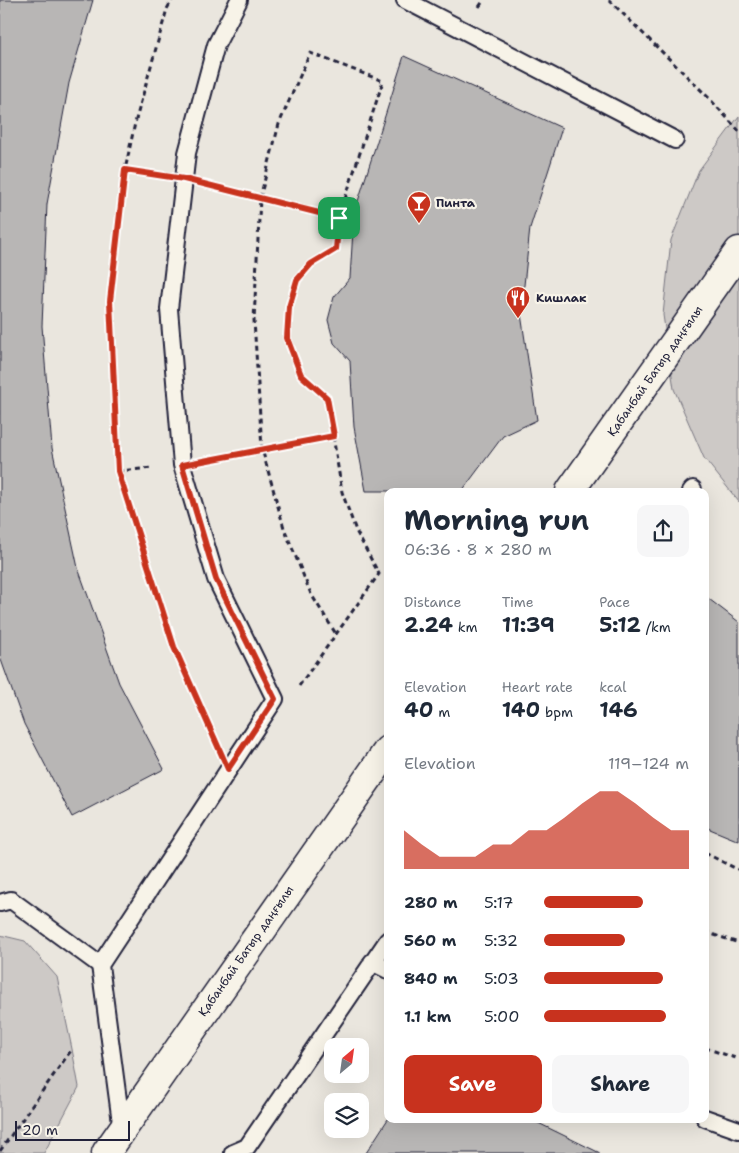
<!DOCTYPE html>
<meta charset="utf-8">
<style>
:root{--surface:#fff;--page:#f6f6f7;--text:#1f2937;--muted:#747a83;--accent:#c8321e}
body{margin:0;font-family:"Shantell Sans",sans-serif;background:var(--page);color:var(--text);height:100vh;display:flex;flex-direction:column;font-size:19px;white-space:nowrap}
*{box-sizing:border-box;margin:0}
p{font-size:16px;color:var(--muted)}
.icon{flex:none;width:28px;height:28px;fill:none;stroke:currentColor;stroke-width:2;stroke-linecap:round;stroke-linejoin:round}
.map{position:relative;flex:1;overflow:hidden}
.details{position:absolute;left:384px;top:488px;width:325px;height:635px;display:flex;flex-direction:column;background:var(--surface);border-radius:10px;box-shadow:0 5px 20px #0002}
.details>*{flex:none}
.needle{width:32px;rotate:29deg}
.tools{position:absolute;left:324px;top:1038px;display:grid;gap:10px}
.tools a{display:grid;place-items:center;width:45px;height:45px;border-radius:10px;background:var(--surface);box-shadow:0 5px 20px #0002;font-size:25px}
.scale{position:absolute;left:15px;bottom:12px;width:115px;box-sizing:border-box;padding-left:5px;border:2px solid #22223b;border-top:0;font-size:14px;line-height:18px;white-space:nowrap;color:#22223b;-webkit-text-stroke:4px #f7f3e8;paint-order:stroke}
.pin{position:absolute;display:grid;place-items:center;width:42px;height:42px;color:#fff;margin:-21px;border-radius:10px;box-shadow:0 2px 8px #0006}
.round{display:grid;place-items:center;flex:none;width:52px;height:52px;border-radius:10px;background:var(--page)}
.overview{display:flex;align-items:center;justify-content:space-between;height:85px;padding:0 20px}
h1{font-size:28px;font-weight:700;line-height:38px}
.stats{display:grid;grid-template-columns:repeat(3,1fr);gap:8px;height:85px;padding:5px 20px}
.stats div{display:grid;align-content:center}
.stats b{font-size:21px;font-weight:700}
.stats small{font-size:14px;font-weight:400}
.stats p{font-size:14px}
.chart{height:140px;padding:10px 20px}
.chart p{display:flex;justify-content:space-between}
.chart svg{width:100%;height:90px;margin-top:5px;fill:var(--accent);opacity:.7}
.action{display:flex;gap:10px;margin-top:auto;padding:10px 20px}
.action a{flex:1;height:58px;border-radius:10px;background:var(--accent);color:#fff;font-size:20px;font-weight:700;line-height:58px;text-align:center}
.action a+a{background:var(--page);color:var(--text)}
ul{padding:0 20px;list-style:none;font-size:16px}
li{display:grid;grid-template-columns:80px 60px 1fr;align-items:center;height:38px}
li i{height:12px;border-radius:6px;background:var(--accent)}
.map>svg:first-child{display:block}
</style>
<div class="map">
<svg width="739" height="1153" viewBox="0 0 739 1153">
<rect width="100%" height="100%" fill="#eae6de"/>
<filter id="ink" filterUnits="userSpaceOnUse"><feTurbulence type="fractalNoise" baseFrequency=".02" numOctaves="2"/><feDisplacementMap in="SourceGraphic" scale="10" xChannelSelector="R" yChannelSelector="G"/><feConvolveMatrix kernelMatrix="1 2 1 2 8 2 1 2 1" color-interpolation-filters="sRGB"/></filter>
<g filter="url(#ink)">
<g fill="#cdc9c6" stroke="#787680">
<polygon points="739,116 739,502 704,458 674,389 663,315 671,240 699,170"/>
<polygon points="0,935 25,941 57,977 72,1049 79,1087 44,1153 0,1153"/>
</g>
<g fill="#b8b6b5" stroke="#22223b">
<polygon points="0,0 93,0 69,83 47,204 42,326 52,448 78,568 119,683 164,769 72,817 24,724 0,657"/>
<polygon points="404,56 562,128 530,228 521,314 537,420 503,436 462,491 366,491 354,427 350,361 334,343 328,320 334,297 350,278 354,214"/>
<polygon points="705,596 739,622 739,841 705,827"/>
<polygon points="388,1119 530,1119 600,1153 366,1153"/>
</g>
<g fill="none" stroke-linecap="round" stroke-linejoin="round">
<g stroke="#22223b" stroke-width="20">
<g id="lane">
<polyline points="405,0 675,140"/>
<polyline points="691,491 693,489"/>
<polyline points="0,903 11,900 100,965"/>
<polyline points="372,962 388,970"/>
<polyline points="705,1118 739,1130"/>
<polyline points="122,1130 100,965 275,699 216,579 182,465 169,309 187,153 216,45 239,0"/>
<polyline points="233,1153 247,1147 388,940"/>
</g>
</g>
<g stroke="#22223b" stroke-width="31">
<g id="secondary">
<polyline points="570,491 739,251"/>
<polyline points="106,1153 388,750"/>
</g>
</g>
<g stroke="#22223b" stroke-width="3" stroke-dasharray="5 4" stroke-linecap="butt">
<polyline points="609,0 708,97 739,131"/>
<polyline points="479,7 484,0"/>
<polyline points="125,170 110,301 118,471 174,647 215,738"/>
<polyline points="156,175 125,170 135,123 167,9 172,0"/>
<polyline points="211,186 339,218"/>
<polyline points="209,459 334,436"/>
<polyline points="118,471 153,468"/>
<polyline points="299,686 379,574 356,531 342,492 327,398 301,375 287,338 289,307 297,280 311,264 336,249 339,218 383,81 310,53 279,124 260,198 254,320 262,449 284,528 311,594 336,634"/>
<polyline points="705,853 739,870"/>
<polyline points="705,932 739,943"/>
<polyline points="705,1048 739,1059"/>
<polyline points="0,1151 72,1049"/>
</g>
<use href="#lane" stroke="#f7f3e8" stroke-width="16"/>
<use href="#secondary" stroke="#f7f3e8" stroke-width="28"/>
</g>
</g>
<g fill="none" stroke-linecap="round" stroke-linejoin="round" filter="url(#ink)">
<g stroke="#fff" stroke-width="10">
<polygon id="route" points="125,170 184,179 339,218 336,249 311,264 297,280 289,307 287,338 301,375 327,398 334,436 182,465 216,579 275,699 228,769 174,647 118,471 110,301"/>
</g>
<use href="#route" stroke="#c8321e" stroke-width="6"/>
</g>
<defs>
<g id="bar-pin" transform="scale(1.25)"><path d="M0 17L-7.5 6A9.5 9.5 0 1 1 7.5 6Z" fill="#c8321e" stroke="#f7f3e8"/><path d="M-6-5H6L.8 .8V4.5H3.5V6h-7V4.5H-.8V.8Z" fill="#fff"/></g>
<g id="restaurant-pin" transform="scale(1.25)"><path d="M0 17L-7.5 6A9.5 9.5 0 1 1 7.5 6Z" fill="#c8321e" stroke="#f7f3e8"/><path d="M-5-6h1v4h1v-4h1v4h1v-4h1v5L-1.5 .5V6h-2V.5L-5-1ZM5-6V6H3V1.5H1.5Q1.5-4 5-6Z" fill="#fff"/></g>
</defs>
<g fill-rule="evenodd">
<use href="#bar-pin" x="419" y="203"/>
<use href="#restaurant-pin" x="518" y="298"/>
</g>
<g text-anchor="middle" stroke-width="4.5" stroke-linejoin="round" paint-order="stroke">
<g font-size="12" font-weight="bold" fill="#22223b" stroke="#f7f3e8" text-anchor="start">
<text x="436" y="207">Пинта</text>
<text x="536" y="302">Кишлак</text>
</g>
<g font-size="12" fill="#22223b" stroke="#f7f3e8">
<text transform="translate(655 371) rotate(-55)" y="4">Қабанбай Батыр даңғылы</text>
<text transform="translate(246 951) rotate(-55)" y="4">Қабанбай Батыр даңғылы</text>
</g>
</g>
</svg>
<div class="tools">
<a><svg class="needle" viewBox="-14 -14 28 28"><path d="M0-13l5 13h-10z" fill="#e53935"/><path d="M0 13l5-13h-10z" fill="#747a83"/></svg></a>
<a><svg class="icon" aria-label="layers" viewBox="0 0 24 24"><path d="M12 4l9 5-9 5-9-5zM3 14l9 5 9-5"/></svg></a>
</div>
<div class="scale">20 m</div>
<div class="pin" style="left:339px;top:218px;background:#1e9e55"><svg class="icon" aria-label="arrive" viewBox="0 0 24 24"><path d="M6 21V4h12l-3 4 3 4H6"/></svg></div>
<section class="details">
<div class="overview"><div><h1>Morning run</h1><p>06:36 · 8 × 280 m</p></div><a class="round"><svg class="icon" aria-label="share" viewBox="0 0 24 24"><path d="M12 15V3M7 8l5-5 5 5M5 13v7h14v-7"/></svg></a></div>
<div class="stats">
<div><p>Distance</p><b>2.24<small> km</small></b></div>
<div><p>Time</p><b>11:39</b></div>
<div><p>Pace</p><b>5:12<small> /km</small></b></div>
</div>
<div class="stats">
<div><p>Elevation</p><b>40<small> m</small></b></div>
<div><p>Heart rate</p><b>140<small> bpm</small></b></div>
<div><p>kcal</p><b>146</b></div>
</div>
<div class="chart"><p><span>Elevation</span>119–124 m</p>
<svg viewBox="0 0 160 44" preserveAspectRatio="none"><path d="M0 44V25L10 32L20 38L30 38L40 38L50 32L60 32L70 25L80 25L90 19L100 12L110 6L120 6L130 12L140 19L150 25L160 25V44z"/></svg>
</div>
<ul>
<li><b>280 m</b>5:17<i style="width:68%"></i></li>
<li><b>560 m</b>5:32<i style="width:56%"></i></li>
<li><b>840 m</b>5:03<i style="width:82%"></i></li>
<li><b>1.1 km</b>5:00<i style="width:84%"></i></li>
</ul>
<div class="action"><a>Save</a><a>Share</a></div>
</section>
</div>
